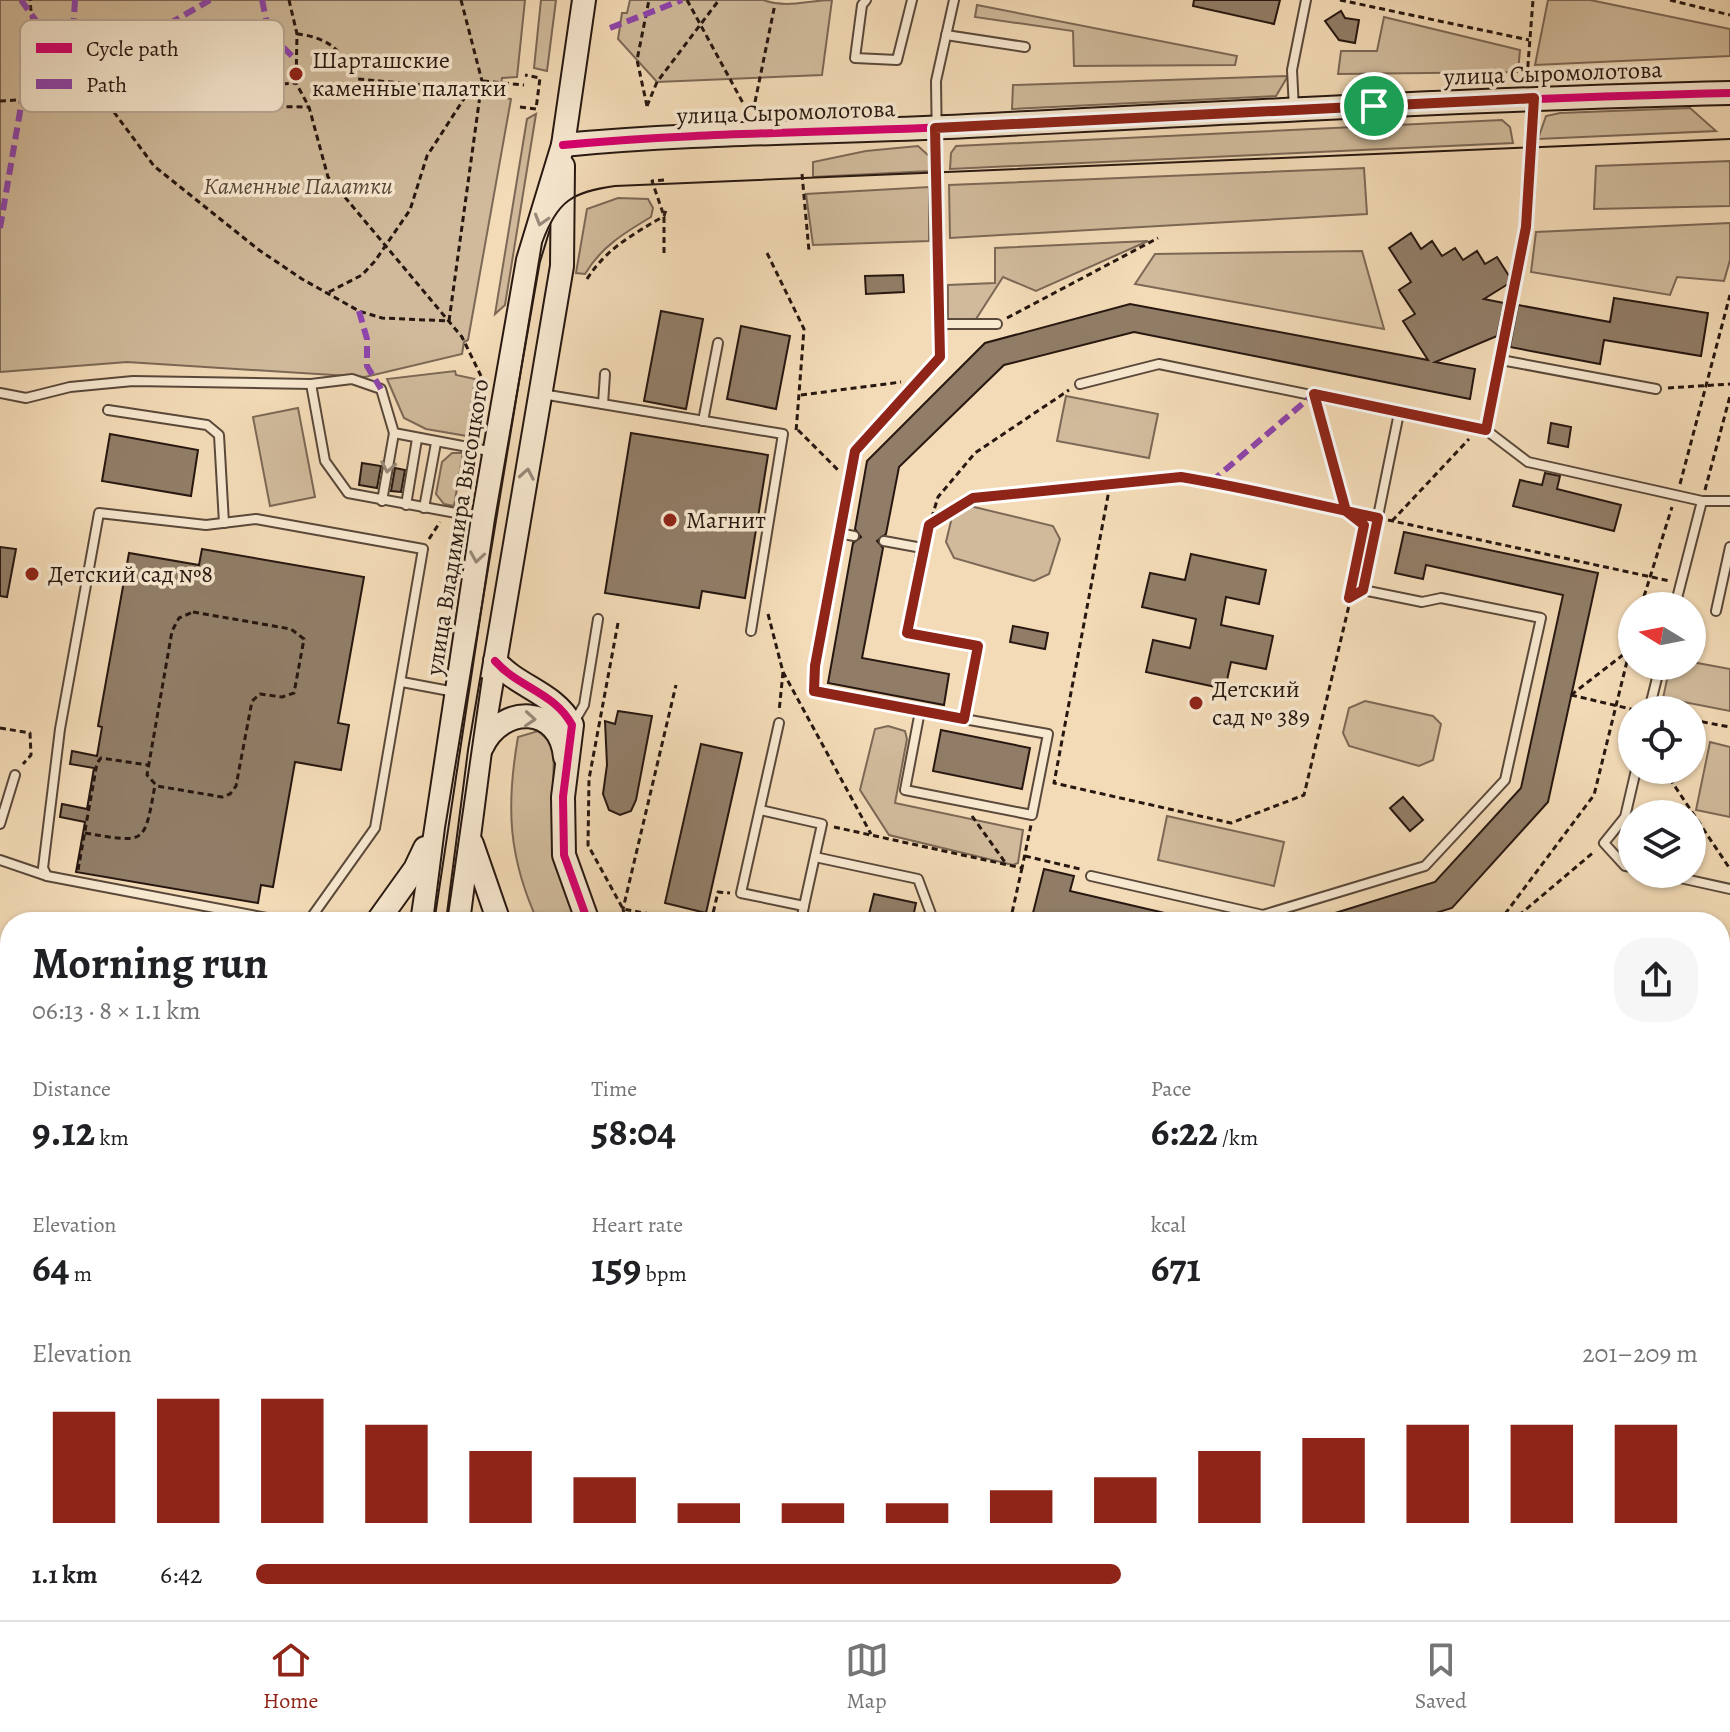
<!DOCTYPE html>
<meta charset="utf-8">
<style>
:root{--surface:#fff;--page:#f6f6f6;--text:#202124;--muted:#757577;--line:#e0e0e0;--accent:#8f2418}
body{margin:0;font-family:Alegreya,serif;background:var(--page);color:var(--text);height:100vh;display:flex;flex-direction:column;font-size:30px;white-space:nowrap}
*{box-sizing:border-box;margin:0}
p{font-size:26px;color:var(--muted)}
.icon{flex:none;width:44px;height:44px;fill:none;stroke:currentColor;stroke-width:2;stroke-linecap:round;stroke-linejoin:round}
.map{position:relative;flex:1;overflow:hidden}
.drawer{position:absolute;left:0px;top:912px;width:1730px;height:708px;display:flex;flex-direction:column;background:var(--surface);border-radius:32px 32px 0 0;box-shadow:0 2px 6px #0004}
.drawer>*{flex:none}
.needle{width:52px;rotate:280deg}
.fabs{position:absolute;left:1618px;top:592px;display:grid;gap:16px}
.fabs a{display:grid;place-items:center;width:88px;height:88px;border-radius:50%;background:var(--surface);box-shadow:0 2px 6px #0004;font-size:40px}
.pin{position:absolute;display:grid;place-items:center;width:68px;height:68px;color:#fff;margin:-34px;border:4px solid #fff;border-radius:50%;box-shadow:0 2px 8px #0007}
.round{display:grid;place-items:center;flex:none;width:84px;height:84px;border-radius:32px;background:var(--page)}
.head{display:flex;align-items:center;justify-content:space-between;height:136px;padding:0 32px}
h1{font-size:44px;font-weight:700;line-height:60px}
.figures{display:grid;grid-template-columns:repeat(3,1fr);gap:12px;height:136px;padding:8px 32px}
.figures div{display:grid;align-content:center}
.figures b{font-size:40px;font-weight:700}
.figures small{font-size:22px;font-weight:400}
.figures p{font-size:22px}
.chart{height:224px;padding:16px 32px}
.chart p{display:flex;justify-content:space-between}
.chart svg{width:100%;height:144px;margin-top:8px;stroke:var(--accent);stroke-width:6}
ul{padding:0 32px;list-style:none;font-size:26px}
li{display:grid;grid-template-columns:128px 96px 1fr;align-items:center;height:60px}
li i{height:20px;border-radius:10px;background:var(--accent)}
.tabs{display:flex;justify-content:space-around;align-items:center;height:112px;border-top:2px solid var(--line);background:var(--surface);font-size:22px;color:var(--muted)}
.tabs a{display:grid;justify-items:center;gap:4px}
.tabs .on{color:var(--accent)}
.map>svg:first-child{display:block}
</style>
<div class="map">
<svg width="1730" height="1620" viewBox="0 0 1730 1620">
<rect width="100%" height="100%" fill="#f3dbb7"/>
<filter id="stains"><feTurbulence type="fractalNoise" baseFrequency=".0025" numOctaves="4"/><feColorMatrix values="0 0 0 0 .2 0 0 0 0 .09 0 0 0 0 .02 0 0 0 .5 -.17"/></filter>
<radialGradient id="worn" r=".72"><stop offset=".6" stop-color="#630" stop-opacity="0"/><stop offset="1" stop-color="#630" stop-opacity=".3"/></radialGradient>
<g fill="#d0ba9b" stroke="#7c6856" stroke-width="2">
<polygon points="0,0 525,0 517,77 502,78 499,97 511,99 468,340 464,342 462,354 365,377 127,362 0,372"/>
<polygon points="541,0 556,0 547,71 534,68"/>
<path d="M630 0H763C788 9 808 0 832 0L822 75 657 82 618 39 622 13H627Z"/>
<polygon points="1548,0 1590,0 1730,29 1730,56 1535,65"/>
<polygon points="977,5 1237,56 1235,65 1074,66 1073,31 975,17"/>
<polygon points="1384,17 1520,50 1518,72 1338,74 1341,51 1377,51"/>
<polygon points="1288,76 1276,96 1012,109 1013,85"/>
<polygon points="1690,108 1716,131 1538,139 1546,116 1560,113"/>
<polygon points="536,114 505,305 495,314 527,119"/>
<polygon points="1502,120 1510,127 1513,143 950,169 951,153 956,146"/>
<polygon points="918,146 929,156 930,171 813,177 813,162 866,151"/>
<polygon points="1730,161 1730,206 1594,209 1596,166"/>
<polygon points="1364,168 1367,214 950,238 949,185"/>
<polygon points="929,187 929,241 813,245 806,194"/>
<path d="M618 198 648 199 653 208 651 217C624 233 601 247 585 274L576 273 587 209Z"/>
<polygon points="1730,223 1730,260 1724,281 1677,277 1670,295 1531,272 1536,232"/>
<polygon points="1148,241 1036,291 1003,277 976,319 948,319 948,285 995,283 995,248"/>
<polygon points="1362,251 1384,329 1135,284 1155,254"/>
<polygon points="455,371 456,375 475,379 467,436 426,429 404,418 387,379"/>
<polygon points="1066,396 1158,414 1149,458 1057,441"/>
<polygon points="298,408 315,497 270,506 253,417"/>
<polygon points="452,453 463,453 454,506 444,504 436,494 442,462"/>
<polygon points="970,506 1053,526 1060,539 1049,574 1034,581 954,558 946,542 952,517"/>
<polygon points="1692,662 1730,669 1730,711 1663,698 1670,666 1692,666"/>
<polygon points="1365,701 1433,716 1441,724 1433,760 1419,766 1349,746 1343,733 1349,708"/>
<polygon points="888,726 905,731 907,739 895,803 1023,830 1018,863 1013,865 889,835 860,790 875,729"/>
<path d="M538 731 554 745 552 853 576 922H538C508 857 506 806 518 737Z"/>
<polygon points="1710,742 1730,747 1730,817 1696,810"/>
<polygon points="1167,816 1284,842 1274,886 1158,860"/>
<polygon points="10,1389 10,1495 0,1494 0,1393"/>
<polygon points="1720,1402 1730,1404 1730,1526 1720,1524 1724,1451 1720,1450"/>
<polygon points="0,1541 10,1542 10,1610 304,1610 302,1620 45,1620 0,1612"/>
<polygon points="396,1610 453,1610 495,1620 394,1620"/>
<polygon points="947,1610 998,1610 1031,1620 943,1620"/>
<polygon points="1354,1610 1377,1610 1375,1620 1306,1620"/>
<polygon points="1558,1610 1604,1610 1604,1620 1556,1620"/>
</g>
<g fill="#917d67" stroke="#271710" stroke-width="2">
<polygon points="1194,0 1280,0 1274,24 1193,6"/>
<polygon points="1341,11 1345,18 1359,20 1355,43 1339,40 1325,21"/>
<polygon points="1411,233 1421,249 1432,241 1442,256 1455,248 1463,260 1477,251 1485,264 1497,257 1509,276 1508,284 1484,299 1504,303 1497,336 1435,362 1475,369 1470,399 1134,332 1004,365 899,467 886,534 877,541 883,548 862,658 949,674 944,705 828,683 853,543 861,537 855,529 867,461 985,343 1130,304 1428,360 1403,321 1415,314 1399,290 1411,282 1389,248"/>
<polygon points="903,275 904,292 866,294 865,276"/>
<polygon points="1614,298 1708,313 1701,356 1604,340 1600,364 1510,347 1518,305 1610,322"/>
<polygon points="661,311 703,319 686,409 644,401"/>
<polygon points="741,326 790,336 776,409 727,399"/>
<polygon points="1551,423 1571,427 1568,447 1548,443"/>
<polygon points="631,433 768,455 745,598 702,591 699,608 605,593"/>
<polygon points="110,434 198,450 191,496 102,481"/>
<polygon points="362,463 381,466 377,488 359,485"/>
<polygon points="395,468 405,470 401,492 391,491"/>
<polygon points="1545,473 1560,476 1557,489 1621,505 1614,531 1513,506 1520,480 1542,485"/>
<polygon points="1404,532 1598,573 1548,802 1452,908 1407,922 1317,922 1316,919 1435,882 1521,788 1563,595 1426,565 1423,579 1395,573"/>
<polygon points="0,547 16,549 7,597 0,596"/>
<polygon points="202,549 364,577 338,723 349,725 341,770 295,762 273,887 261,885 258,903 76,872 85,822 60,817 62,804 87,809 94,768 70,764 72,751 97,756 102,727 98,726 129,553 199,565"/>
<polygon points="1191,554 1266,570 1259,604 1226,597 1221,625 1273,636 1266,669 1231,662 1225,689 1146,672 1153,640 1190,648 1196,619 1142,607 1150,573 1185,580"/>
<polygon points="1013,626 1048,633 1045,649 1010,642"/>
<polygon points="618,711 652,716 636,800 631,811 620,815 609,810 603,794 607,765 605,721 615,724"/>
<polygon points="941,730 1030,748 1022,789 933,771"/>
<polygon points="701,744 742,753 706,913 665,903"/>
<polygon points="1403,797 1423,820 1410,831 1390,808"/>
<polygon points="1044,869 1074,876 1070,891 1182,917 1181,922 1072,922 1033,913"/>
<polygon points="874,894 916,903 912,922 867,922"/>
</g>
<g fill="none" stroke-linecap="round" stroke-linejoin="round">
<g stroke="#5a483a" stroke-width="12">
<g id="lane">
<polyline points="866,0 862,5 855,58 897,60 912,0"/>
<polyline points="946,35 1025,47"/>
<polyline points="1294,109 1292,70 1306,0"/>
<polyline points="941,324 997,324"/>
<polyline points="1501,360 1656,389"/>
<polyline points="311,384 325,461 348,493 483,518"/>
<polyline points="1080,384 1159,364 1399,413"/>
<polyline points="0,393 26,398 70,387 133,381 311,384 352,379 381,389 394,433 494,452"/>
<polyline points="542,394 783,434 751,631"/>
<polyline points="603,404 605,374"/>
<polyline points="108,410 207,425 219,435 224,523"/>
<polyline points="703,421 718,343"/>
<polyline points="1486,430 1526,227 1534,103"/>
<polyline points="382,501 394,433"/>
<polyline points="406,505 417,439"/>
<polyline points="424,508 436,443"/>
<polyline points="854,536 839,533 855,451 940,357 936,81 954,0"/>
<polyline points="884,541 922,548 907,633 978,646 964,719 1048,734 1032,815 905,790 920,711 964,719"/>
<polyline points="1675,606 1702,501"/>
<polyline points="1716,611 1730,547"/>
<polyline points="815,666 839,533"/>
<polyline points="402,682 455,692"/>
<polyline points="858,700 920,711"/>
<polyline points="1649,710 1660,666"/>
<polyline points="574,722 584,705 598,619"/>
<polyline points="779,723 741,893 804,906 801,922"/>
<polyline points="760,810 822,824 804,906"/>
<polyline points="0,824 15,775"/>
<polyline points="815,857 918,879 934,922"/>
<polyline points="0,860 47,876"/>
<polyline points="1632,867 1625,866 1604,843 1625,817 1636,770"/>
<polyline points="1662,874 1730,889"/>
<polyline points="1091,876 1263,915 1425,866 1505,780 1541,618 1441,598 1422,602 1363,590 1399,413 1486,430 1528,462 1702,501 1730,501"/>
<polyline points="288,922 47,876 43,868 60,729 99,513 206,525 256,519 423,549 375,828 308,922"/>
<polyline points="0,1317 10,1307"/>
<polyline points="1720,1343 1730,1344"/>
<polyline points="1679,1610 1691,1620"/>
<polyline points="932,1620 936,1610"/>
<polyline points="1273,1620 1290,1616"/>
<polyline points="1397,1620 1399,1610"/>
<polyline points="1548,1620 1550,1610"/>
</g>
</g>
<g stroke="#271710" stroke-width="26">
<g id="secondary">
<path d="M563 145C698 132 833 133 968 126 1222 113 1476 99 1730 93"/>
<path d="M495 661C519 688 554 692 572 725L563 797 564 855 588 922"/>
<path d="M482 747C502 704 560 705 565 757"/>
<polyline points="472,844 499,922"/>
<polyline points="377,922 415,869 425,848"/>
<polyline points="422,922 483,518 528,260 563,145 584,0"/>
<polyline points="458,922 480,751 562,266 563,166"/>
<polyline points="0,1506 10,1506"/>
<polyline points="675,1610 690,1620"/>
<polyline points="855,1610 873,1620"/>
</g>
</g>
<g stroke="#271710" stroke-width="30">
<g id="primary">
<polyline points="0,1524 10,1526"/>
<polyline points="560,1610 603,1620"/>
<polyline points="331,1620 332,1610"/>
<polyline points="372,1620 373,1610"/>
</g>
</g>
<g stroke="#271710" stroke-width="3" stroke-dasharray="6 4" stroke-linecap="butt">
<polyline points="289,0 297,34 296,83 309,107 328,177 462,337 481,376"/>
<polyline points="687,0 743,103"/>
<polyline points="1340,0 1529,40"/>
<polyline points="1670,0 1730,15"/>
<path d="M297 34C311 35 330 41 339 53 347 62 347 72 358 79L466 89 476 84"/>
<polyline points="1527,77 1533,0"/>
<polyline points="483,81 524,85"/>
<polyline points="203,90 295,83"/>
<polyline points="102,96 154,166 259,250 302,279 359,311 382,318 449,321"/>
<polyline points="22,100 33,33 30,0"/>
<polyline points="0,101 199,90 238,106 309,107"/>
<polyline points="755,102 775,4"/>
<polyline points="647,106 657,82 719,0"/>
<polyline points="647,106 637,60 649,0"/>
<polyline points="520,107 536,109 540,78 525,75"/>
<polyline points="802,174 809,251"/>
<polyline points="664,180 652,181 664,216 664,257"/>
<polyline points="767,253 804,329 796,432"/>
<path d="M587 279C607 248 632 235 664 216L667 207"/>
<polyline points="329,292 362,275 375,261 410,210 427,156 467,94 481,81"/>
<polyline points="1007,318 1158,238"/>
<polyline points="449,321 482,81 461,0"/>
<polyline points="1668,388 1730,384"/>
<polyline points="801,395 901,382"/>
<polyline points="1318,410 1346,511 1364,525"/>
<polyline points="798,430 838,470"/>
<polyline points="1680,484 1730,295"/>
<polyline points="1110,485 1054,783 1231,823 1304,795 1351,597"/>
<polyline points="1705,490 1730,396"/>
<polyline points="1388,520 1670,581"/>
<polyline points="1392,521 1469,439"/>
<polyline points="929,525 973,498 1181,477 1365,515"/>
<polyline points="926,537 938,497 975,453 1069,390"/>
<polyline points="429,539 440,522"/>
<polyline points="1641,606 1672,507"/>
<polygon points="193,612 291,629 304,639 294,693 282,697 260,694 252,701 236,786 230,794 222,797 157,786 147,775 172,631 179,618"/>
<polyline points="768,614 783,672 779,712"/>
<polyline points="618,623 589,779 588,845 623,909 693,922"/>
<polyline points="783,672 871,834"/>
<polyline points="814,676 814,691 846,698"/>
<polyline points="1571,695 1628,651"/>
<polyline points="1571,695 1635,710"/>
<polyline points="1692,720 1730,727"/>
<polyline points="0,728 30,733 31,755 23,764"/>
<polyline points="1664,770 1730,869"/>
<polyline points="972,816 1007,865"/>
<polyline points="834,827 1022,868 1031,825"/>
<path d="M85 833C146 843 144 846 155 785"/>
<polyline points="1025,856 1080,869"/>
<polyline points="78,870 97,763 101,758 148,765"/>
<polyline points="626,922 623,909 676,685"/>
<polyline points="711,922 718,892 730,893"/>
<polyline points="1010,922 1022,868"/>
<polyline points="1499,922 1594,795 1632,641"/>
<polyline points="1511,922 1595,851"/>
<polyline points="1720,1129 1730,1131"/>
<polyline points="1720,1239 1730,1241"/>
<polyline points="1720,1524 1730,1526"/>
<polyline points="1036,1610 1074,1620"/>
<polyline points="1302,1613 1318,1610"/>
<polyline points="1435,1620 1437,1610"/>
</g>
<use href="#lane" stroke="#f7e8d0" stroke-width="8"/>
<use href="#secondary" stroke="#f7e8d0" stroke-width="22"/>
<use href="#primary" stroke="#f3dbb7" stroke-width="26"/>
<g stroke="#271710" stroke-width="2">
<path d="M433 922 445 828 542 243C557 201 572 192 615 186L1730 139"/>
<polyline points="447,922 482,678"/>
<polyline points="343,1620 345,1610"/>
<polyline points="357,1620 359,1610"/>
</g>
<g stroke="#8e44ad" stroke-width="6" stroke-dasharray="12 6" stroke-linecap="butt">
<polyline points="21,0 49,39 102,96"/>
<polyline points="75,0 73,32 82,72"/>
<polyline points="262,0 269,33 296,60"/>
<polyline points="610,28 682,0"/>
<polyline points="102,96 107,60 210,0"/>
<polyline points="0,228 22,100"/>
<polyline points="359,311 367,339 367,366 381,389"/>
<polyline points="1211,482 1314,394"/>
</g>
<g stroke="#f7e8d0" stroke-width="13">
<g id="cycleway">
<path d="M563 145C698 132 833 133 968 126 1222 113 1476 99 1730 93"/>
<path d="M495 661C519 688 554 692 572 725L563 797 564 855 588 922"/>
</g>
</g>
<use href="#cycleway" stroke="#d6006c" stroke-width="8"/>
</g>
<defs><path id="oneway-chevron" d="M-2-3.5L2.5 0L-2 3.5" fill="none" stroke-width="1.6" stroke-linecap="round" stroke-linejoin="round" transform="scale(2)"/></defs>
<g stroke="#998a7a">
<use href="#oneway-chevron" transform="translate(541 220) rotate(107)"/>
<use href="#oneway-chevron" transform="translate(388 467) rotate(100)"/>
<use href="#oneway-chevron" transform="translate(527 474) rotate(-80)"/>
<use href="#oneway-chevron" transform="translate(477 557) rotate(99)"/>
<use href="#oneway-chevron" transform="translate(530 719) rotate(4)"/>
</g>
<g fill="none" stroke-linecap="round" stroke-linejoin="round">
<g stroke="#fff" stroke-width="16">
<path id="route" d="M1374 106 935 128 940 357 855 451 815 666 814 691 964 719 978 646 907 633 929 525 973 498 1181 477C1247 488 1313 504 1378 518L1363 590 1349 598 1364 525 1346 511 1314 394 1486 430 1526 227 1534 98 1374 106"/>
</g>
<use href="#route" stroke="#8f2418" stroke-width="10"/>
</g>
<g fill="#8f2418" stroke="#f7e8d0" stroke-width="3">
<circle cx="296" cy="74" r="8"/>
<circle cx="670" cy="520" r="8"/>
<circle cx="32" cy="574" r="8"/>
<circle cx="1196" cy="703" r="8"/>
</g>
<g text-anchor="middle" stroke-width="7" stroke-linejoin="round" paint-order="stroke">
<g font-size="24" fill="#271710" stroke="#f7e8d0" text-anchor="start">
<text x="312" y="68">Шарташские<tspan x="312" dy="28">каменные палатки</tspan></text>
<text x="686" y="528">Магнит</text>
<text x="48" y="582">Детский сад №8</text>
<text x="1212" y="697">Детский<tspan x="1212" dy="28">сад № 389</tspan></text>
</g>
<g font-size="24" fill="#271710" stroke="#f7e8d0">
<text transform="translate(1553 73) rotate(-2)" y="8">улица Сыромолотова</text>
<text transform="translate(786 112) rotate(-2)" y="8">улица Сыромолотова</text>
<text transform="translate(457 527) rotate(-81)" y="8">улица Владимира Высоцкого</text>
</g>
<g font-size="24" font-style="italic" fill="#5a483a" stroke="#f7e8d0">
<text x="298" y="194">Каменные Палатки</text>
</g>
</g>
<rect x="20" y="20" width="264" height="92" rx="12" fill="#f7e8d0" stroke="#b9a996" stroke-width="2"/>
<rect x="36" y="43" width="36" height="10" fill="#d6006c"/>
<rect x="36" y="79" width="36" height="10" fill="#8e44ad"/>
<g font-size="22" fill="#271710">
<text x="86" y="56">Cycle path</text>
<text x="86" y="92">Path</text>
</g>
<rect width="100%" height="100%" filter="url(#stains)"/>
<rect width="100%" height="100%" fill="url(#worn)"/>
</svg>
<div class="fabs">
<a><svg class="needle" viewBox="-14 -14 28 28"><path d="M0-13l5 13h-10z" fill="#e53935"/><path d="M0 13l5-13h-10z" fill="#757577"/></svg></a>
<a><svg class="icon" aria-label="locate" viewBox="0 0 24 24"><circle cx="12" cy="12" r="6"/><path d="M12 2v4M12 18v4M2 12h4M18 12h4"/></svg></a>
<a><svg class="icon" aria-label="layers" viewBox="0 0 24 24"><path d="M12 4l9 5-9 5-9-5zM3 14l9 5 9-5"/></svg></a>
</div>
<div class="pin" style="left:1374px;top:106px;background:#1e9e55"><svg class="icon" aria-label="arrive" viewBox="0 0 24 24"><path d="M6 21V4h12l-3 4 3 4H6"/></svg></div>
<section class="drawer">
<div class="head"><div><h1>Morning run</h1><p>06:13 · 8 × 1.1 km</p></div><a class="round"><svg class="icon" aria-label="share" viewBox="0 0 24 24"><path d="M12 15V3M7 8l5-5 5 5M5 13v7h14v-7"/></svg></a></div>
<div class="figures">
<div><p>Distance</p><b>9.12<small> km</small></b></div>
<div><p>Time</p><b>58:04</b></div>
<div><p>Pace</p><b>6:22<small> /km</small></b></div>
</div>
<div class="figures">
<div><p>Elevation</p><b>64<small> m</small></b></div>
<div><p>Heart rate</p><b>159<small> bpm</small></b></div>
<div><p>kcal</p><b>671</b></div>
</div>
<div class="chart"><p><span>Elevation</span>201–209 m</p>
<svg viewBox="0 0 160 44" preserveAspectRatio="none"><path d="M5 44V10M15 44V6M25 44V6M35 44V14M45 44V22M55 44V30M65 44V38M75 44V38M85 44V38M95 44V34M105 44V30M115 44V22M125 44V18M135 44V14M145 44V14M155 44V14"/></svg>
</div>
<ul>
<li><b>1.1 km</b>6:42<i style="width:60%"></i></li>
</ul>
</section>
</div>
<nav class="tabs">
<a class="on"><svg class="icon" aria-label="home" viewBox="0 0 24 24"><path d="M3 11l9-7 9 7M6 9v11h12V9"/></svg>Home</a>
<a><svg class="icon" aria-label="map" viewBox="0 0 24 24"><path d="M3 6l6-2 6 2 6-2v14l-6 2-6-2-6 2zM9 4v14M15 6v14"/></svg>Map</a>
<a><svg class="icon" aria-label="saved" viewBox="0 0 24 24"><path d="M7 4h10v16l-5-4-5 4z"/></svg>Saved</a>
</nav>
